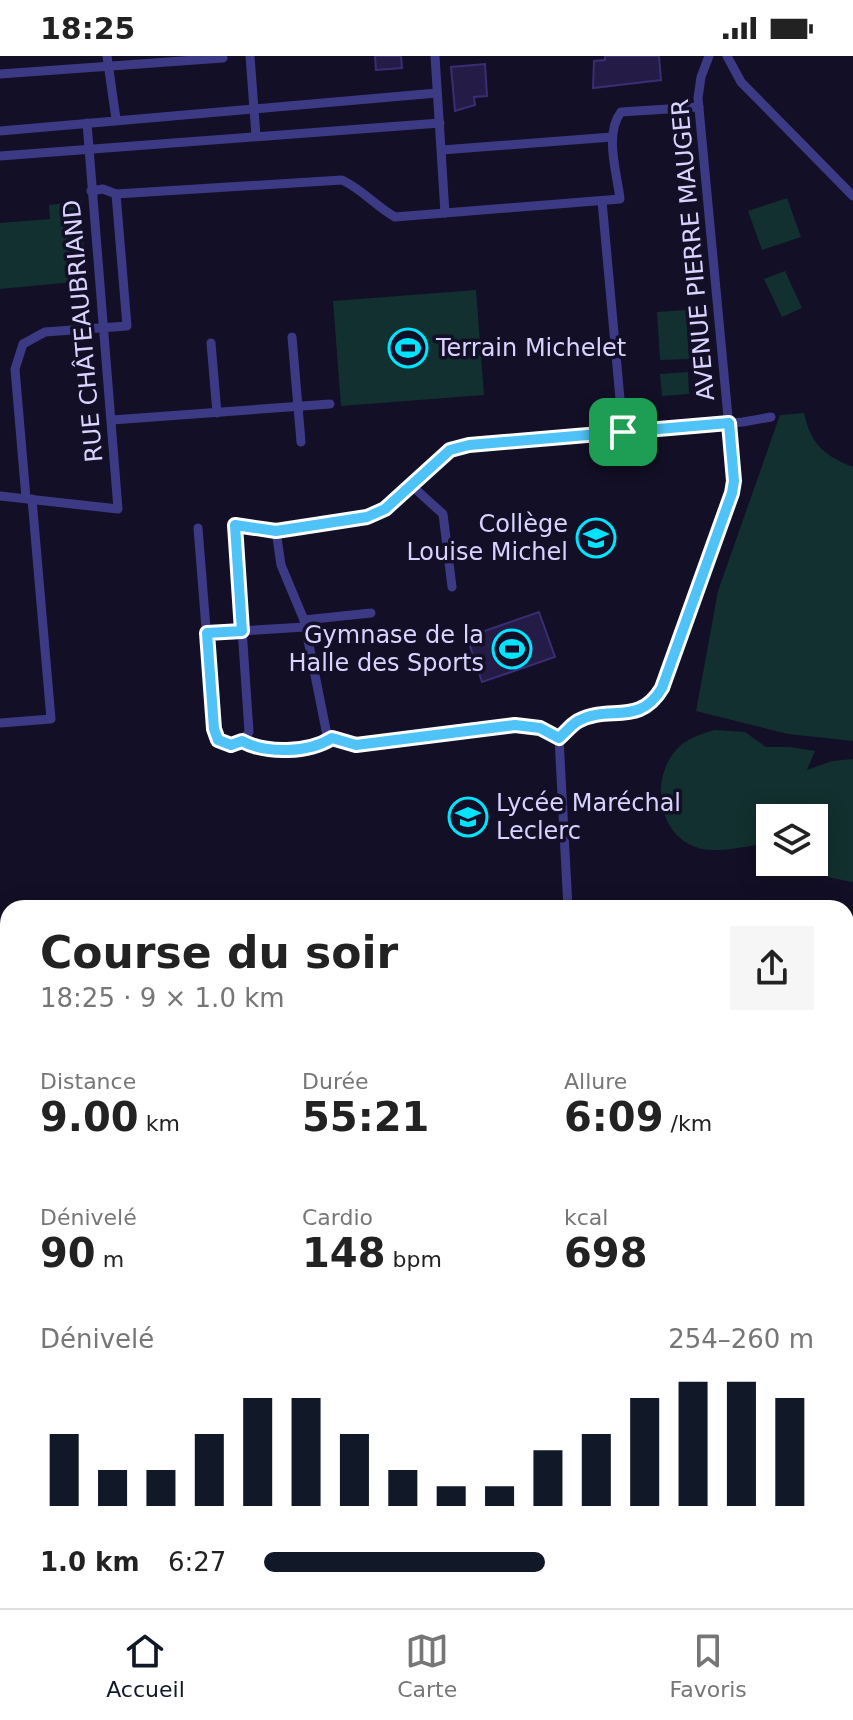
<!DOCTYPE html>
<html lang="fr">
<meta charset="utf-8">
<style>
:root{--surface:#fff;--page:#f6f6f6;--text:#222;--muted:#767676;--line:#e0e0e0;--accent:#111827}
body{margin:0;font-family:"DejaVu Sans",sans-serif;background:var(--page);color:var(--text);height:100vh;display:flex;flex-direction:column;font-size:30px;white-space:nowrap}
*{box-sizing:border-box;margin:0}
p{font-size:26px;color:var(--muted)}
.icon{flex:none;width:44px;height:44px;fill:none;stroke:currentColor;stroke-width:2;stroke-linecap:round;stroke-linejoin:round}
.map{position:relative;flex:1;overflow:hidden}
.side{position:absolute;left:0px;top:844px;width:854px;height:708px;display:flex;flex-direction:column;background:var(--surface);border-radius:24px 24px 0 0;box-shadow:0 4px 20px #0003}
.side>*{flex:none}
.tools{position:absolute;left:756px;top:748px;display:grid;gap:16px}
.tools a{display:grid;place-items:center;width:72px;height:72px;border-radius:0px;background:var(--surface);box-shadow:0 4px 20px #0003;font-size:40px}
.pin{position:absolute;display:grid;place-items:center;width:68px;height:68px;color:#fff;margin:-34px;border-radius:16px;box-shadow:0 4px 12px #0006}
.round{display:grid;place-items:center;flex:none;width:84px;height:84px;border-radius:0px;background:var(--page)}
.overview{display:flex;align-items:center;justify-content:space-between;height:136px;padding:0 40px}
h1{font-size:44px;font-weight:700;line-height:60px}
.metrics{display:grid;grid-template-columns:repeat(3,1fr);gap:12px;height:136px;padding:8px 40px}
.metrics div{display:grid;align-content:center}
.metrics b{font-size:40px;font-weight:700}
.metrics small{font-size:22px;font-weight:400}
.metrics p{font-size:22px}
.chart{height:224px;padding:16px 40px}
.chart p{display:flex;justify-content:space-between}
.chart svg{width:100%;height:144px;margin-top:8px;stroke:var(--accent);stroke-width:6}
ul{padding:0 40px;list-style:none;font-size:26px}
li{display:grid;grid-template-columns:128px 96px 1fr;align-items:center;height:60px}
li i{height:20px;border-radius:10px;background:var(--accent)}
.status{display:flex;justify-content:space-between;align-items:center;height:56px;padding:0 40px;background:var(--surface);direction:ltr}
.status svg{height:22px;fill:currentColor}
.tabs{display:flex;justify-content:space-around;align-items:center;height:112px;border-top:2px solid var(--line);background:var(--surface);font-size:22px;color:var(--muted)}
.tabs a{display:grid;justify-items:center;gap:4px}
.tabs .current{color:var(--accent)}
.map>svg:first-child{display:block}
</style>
<div class="status"><b>18:25</b><svg viewBox="0 0 49 12"><path d="M0 12V9h3v3zM5 12V6h3v6zM10 12V3h3v9zM15 12V0h3v12zM26 1h20v11H26zM47 4h2v5h-2z"/></svg></div>
<div class="map">
<svg width="853" height="1552" viewBox="0 0 853 1552">
<rect width="100%" height="100%" fill="#130f26"/>
<g fill="#12302f">
<polygon points="787,142 801,181 762,194 748,155"/>
<polygon points="82,145 85,225 0,233 0,167 50,163 49,149"/>
<polygon points="785,215 802,252 782,261 764,223"/>
<polygon points="476,234 484,339 341,350 333,245"/>
<polygon points="686,254 689,303 660,304 657,256"/>
<polygon points="688,316 689,338 662,340 660,318"/>
<path d="M804 357C811 388 823 399 853 411V685L788 678 696 655 718 535 780 359Z"/>
<path d="M715 674 745 676 766 691H790L815 695 807 714 832 705 853 703V826C835 823 816 820 804 806H814V762H770V787C750 789 722 797 702 793 656 783 648 718 681 689 691 681 704 677 715 674Z"/>
<polygon points="846,1012 853,1012 853,1114 848,1115 846,1120"/>
<polygon points="846,1157 852,1157 853,1161 853,1264 846,1265"/>
</g>
<g fill="#241b47" stroke="#3b2d73" stroke-width="2">
<polygon points="375,0 401,0 402,12 376,14"/>
<polygon points="605,0 659,0 661,24 593,32 594,5 605,4"/>
<polygon points="485,8 487,40 474,41 475,49 455,55 451,11"/>
<polygon points="539,556 555,601 482,626 467,581"/>
</g>
<g fill="none" stroke-linecap="round" stroke-linejoin="round">
<g stroke="#3d3a85" stroke-width="9">
<polyline points="107,0 116,63"/>
<polyline points="250,0 256,80"/>
<polyline points="435,0 445,157"/>
<polyline points="727,0 741,26 853,140"/>
<polyline points="0,18 223,2"/>
<polyline points="0,75 437,37"/>
<polyline points="442,94 612,81"/>
<polyline points="0,100 440,67"/>
<path d="M116 138 342 124C362 133 375 150 395 161L620 143C617 117 604 78 621 56L699 51"/>
<polyline points="602,145 623,376"/>
<polyline points="292,281 301,386"/>
<polyline points="211,287 217,357"/>
<polyline points="112,364 330,348"/>
<polyline points="412,430 443,458 452,531"/>
<polyline points="0,440 118,453 87,67"/>
<polyline points="26,442 15,313 23,288 45,276 127,270 116,138 103,133 91,135"/>
<polyline points="198,472 214,673 218,684 231,689 242,685 249,676 235,469 276,475 367,461 385,453 450,394 469,389 743,366 771,361"/>
<polyline points="276,475 281,509 304,564 327,679 338,686 356,689 515,669 540,672 559,682"/>
<polyline points="304,564 371,557"/>
<polyline points="207,577 305,571"/>
<polyline points="0,667 51,663 32,443"/>
<polyline points="559,682 579,664 637,655 655,643 732,437 734,425 698,42 701,21 709,0"/>
<polyline points="559,682 568,852"/>
<path d="M242 685C266 698 309 697 332 682"/>
<polyline points="0,902 8,902"/>
<polyline points="846,994 853,993"/>
</g>
<g stroke="#c25bff" stroke-width="14">
<polyline points="0,1344 8,1435"/>
<polyline points="17,1544 17,1552"/>
</g>
</g>
<g fill="none" stroke-linecap="round" stroke-linejoin="round">
<g stroke="#fff" stroke-width="16">
<path id="route" d="M729 367 734 425 732 437 662 632C639 671 609 648 578 665 571 669 565 677 559 682L540 672 515 669 356 689 332 682C309 697 266 698 242 685L231 689 218 684 214 673 207 577 242 575 235 469 276 475 367 461 385 453 450 394 469 389Z"/>
</g>
<use href="#route" stroke="#4fc3f7" stroke-width="10"/>
</g>
<defs>
<g id="stadium-ring" transform="scale(2)"><circle r="9.5" fill="#130f26" stroke="#00e5ff" stroke-width="1.5"/><path d="M0-5a6.5 5 0 1 0 0 10a6.5 5 0 1 0 0-10ZM-3.5-1.8h7v3.6h-7Z" fill="#00e5ff"/></g>
<g id="school-ring" transform="scale(2)"><circle r="9.5" fill="#130f26" stroke="#00e5ff" stroke-width="1.5"/><path d="M0-5L7-2L0 1L-7-2ZM-4 1L0 2.5L4 1V4Q0 6-4 4Z" fill="#00e5ff"/></g>
</defs>
<g fill-rule="evenodd">
<use href="#stadium-ring" x="408" y="292"/>
<use href="#school-ring" x="596" y="482"/>
<use href="#stadium-ring" x="512" y="593"/>
<use href="#school-ring" x="468" y="761"/>
</g>
<g text-anchor="middle" stroke-width="7" stroke-linejoin="round" paint-order="stroke">
<g font-size="24" fill="#d9d4ff" stroke="#130f26">
<text transform="translate(693 194) rotate(-95)" y="8">AVENUE PIERRE MAUGER</text>
<text transform="translate(83 275) rotate(-95)" y="8">RUE CHÂTEAUBRIAND</text>
</g>
<g font-size="24" fill="#d9d4ff" stroke="#130f26" text-anchor="start">
<text x="436" y="300">Terrain Michelet</text>
<text x="568" y="476" text-anchor="end">Collège<tspan x="568" dy="28">Louise Michel</tspan></text>
<text x="484" y="587" text-anchor="end">Gymnase de la<tspan x="484" dy="28">Halle des Sports</tspan></text>
<text x="496" y="755">Lycée Maréchal<tspan x="496" dy="28">Leclerc</tspan></text>
</g>
</g>
</svg>
<div class="tools">
<a><svg class="icon" aria-label="layers" viewBox="0 0 24 24"><path d="M12 4l9 5-9 5-9-5zM3 14l9 5 9-5"/></svg></a>
</div>
<div class="pin" style="left:623px;top:376px;background:#1e9e55"><svg class="icon" aria-label="arrive" viewBox="0 0 24 24"><path d="M6 21V4h12l-3 4 3 4H6"/></svg></div>
<section class="side">
<div class="overview"><div><h1>Course du soir</h1><p>18:25 · 9 × 1.0 km</p></div><a class="round"><svg class="icon" aria-label="share" viewBox="0 0 24 24"><path d="M12 15V3M7 8l5-5 5 5M5 13v7h14v-7"/></svg></a></div>
<div class="metrics">
<div><p>Distance</p><b>9.00<small> km</small></b></div>
<div><p>Durée</p><b>55:21</b></div>
<div><p>Allure</p><b>6:09<small> /km</small></b></div>
</div>
<div class="metrics">
<div><p>Dénivelé</p><b>90<small> m</small></b></div>
<div><p>Cardio</p><b>148<small> bpm</small></b></div>
<div><p>kcal</p><b>698</b></div>
</div>
<div class="chart"><p><span>Dénivelé</span>254–260 m</p>
<svg viewBox="0 0 160 44" preserveAspectRatio="none"><path d="M5 44V22M15 44V33M25 44V33M35 44V22M45 44V11M55 44V11M65 44V22M75 44V33M85 44V38M95 44V38M105 44V27M115 44V22M125 44V11M135 44V6M145 44V6M155 44V11"/></svg>
</div>
<ul>
<li><b>1.0 km</b>6:27<i style="width:51%"></i></li>
</ul>
</section>
</div>
<nav class="tabs">
<a class="current"><svg class="icon" aria-label="home" viewBox="0 0 24 24"><path d="M3 11l9-7 9 7M6 9v11h12V9"/></svg>Accueil</a>
<a><svg class="icon" aria-label="map" viewBox="0 0 24 24"><path d="M3 6l6-2 6 2 6-2v14l-6 2-6-2-6 2zM9 4v14M15 6v14"/></svg>Carte</a>
<a><svg class="icon" aria-label="saved" viewBox="0 0 24 24"><path d="M7 4h10v16l-5-4-5 4z"/></svg>Favoris</a>
</nav>
